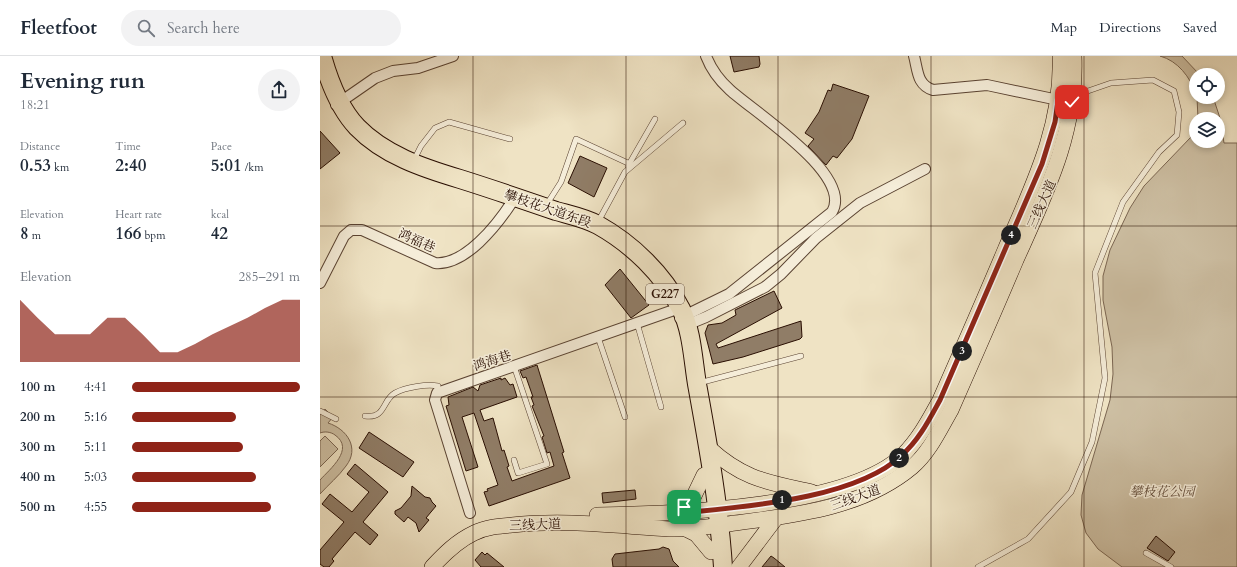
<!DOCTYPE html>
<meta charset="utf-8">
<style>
:root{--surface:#fff;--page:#f2f2f3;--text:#1f2937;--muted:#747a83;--line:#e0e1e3;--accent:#8f2418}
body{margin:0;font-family:Cardo,"Noto Serif SC",serif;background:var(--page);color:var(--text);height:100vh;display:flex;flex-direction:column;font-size:15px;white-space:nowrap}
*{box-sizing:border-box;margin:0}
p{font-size:13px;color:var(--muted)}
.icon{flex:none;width:22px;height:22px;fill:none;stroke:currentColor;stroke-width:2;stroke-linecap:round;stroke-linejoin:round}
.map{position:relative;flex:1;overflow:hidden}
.side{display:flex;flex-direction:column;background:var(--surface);width:320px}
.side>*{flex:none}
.tools{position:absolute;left:869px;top:12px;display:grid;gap:8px}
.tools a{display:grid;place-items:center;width:36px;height:36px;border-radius:50%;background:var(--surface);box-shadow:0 2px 6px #0003;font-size:20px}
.pin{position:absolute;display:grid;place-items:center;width:34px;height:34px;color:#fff;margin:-17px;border-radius:8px;box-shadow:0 2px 6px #0006}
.km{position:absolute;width:20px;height:20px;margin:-10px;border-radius:50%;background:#222;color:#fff;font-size:11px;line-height:20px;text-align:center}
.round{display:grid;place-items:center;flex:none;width:42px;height:42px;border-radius:21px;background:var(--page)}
.head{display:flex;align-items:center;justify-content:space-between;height:68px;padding:0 20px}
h1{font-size:22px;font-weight:700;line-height:30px}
.stats{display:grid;grid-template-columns:repeat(3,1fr);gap:6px;height:68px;padding:4px 20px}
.stats div{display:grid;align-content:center}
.stats b{font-size:17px;font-weight:700}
.stats small{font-size:11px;font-weight:400}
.stats p{font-size:11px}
.chart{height:112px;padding:8px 20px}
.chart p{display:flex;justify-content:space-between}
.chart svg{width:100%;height:72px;margin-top:4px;fill:var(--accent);opacity:.7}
ul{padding:0 20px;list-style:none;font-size:13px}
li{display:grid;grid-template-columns:64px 48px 1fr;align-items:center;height:30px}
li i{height:10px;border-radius:5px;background:var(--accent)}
header{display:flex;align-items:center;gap:24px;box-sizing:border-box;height:56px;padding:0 20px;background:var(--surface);border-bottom:1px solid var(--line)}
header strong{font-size:19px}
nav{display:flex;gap:22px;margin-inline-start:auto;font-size:14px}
.search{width:280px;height:36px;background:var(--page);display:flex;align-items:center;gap:10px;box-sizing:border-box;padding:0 14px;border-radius:22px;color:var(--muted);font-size:15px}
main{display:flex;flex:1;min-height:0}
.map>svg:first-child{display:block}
</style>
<header>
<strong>Fleetfoot</strong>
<div class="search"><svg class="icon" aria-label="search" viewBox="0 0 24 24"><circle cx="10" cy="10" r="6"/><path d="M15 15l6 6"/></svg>Search here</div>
<nav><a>Map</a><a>Directions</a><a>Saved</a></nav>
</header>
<main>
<section class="side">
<div class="head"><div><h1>Evening run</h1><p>18:21</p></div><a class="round"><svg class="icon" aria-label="share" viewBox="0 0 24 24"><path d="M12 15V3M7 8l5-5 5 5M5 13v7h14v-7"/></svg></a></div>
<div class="stats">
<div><p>Distance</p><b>0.53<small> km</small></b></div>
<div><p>Time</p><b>2:40</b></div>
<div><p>Pace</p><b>5:01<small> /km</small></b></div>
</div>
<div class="stats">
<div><p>Elevation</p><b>8<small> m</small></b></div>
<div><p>Heart rate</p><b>166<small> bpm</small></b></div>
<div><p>kcal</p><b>42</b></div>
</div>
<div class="chart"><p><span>Elevation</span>285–291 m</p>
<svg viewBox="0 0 160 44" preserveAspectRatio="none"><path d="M0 44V6L10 17L20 27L30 27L40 27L50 17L60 17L70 27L80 38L90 38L100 33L110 27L120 22L130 17L140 11L150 6L160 6V44z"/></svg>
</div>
<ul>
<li><b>100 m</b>4:41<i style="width:100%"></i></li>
<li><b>200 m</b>5:16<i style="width:62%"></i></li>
<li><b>300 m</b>5:11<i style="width:66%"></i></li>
<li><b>400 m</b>5:03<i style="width:74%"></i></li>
<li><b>500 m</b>4:55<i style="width:83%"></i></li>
</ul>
</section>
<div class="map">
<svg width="917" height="511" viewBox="0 0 917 511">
<rect width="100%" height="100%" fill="#efe3c4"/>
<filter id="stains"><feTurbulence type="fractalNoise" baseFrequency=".005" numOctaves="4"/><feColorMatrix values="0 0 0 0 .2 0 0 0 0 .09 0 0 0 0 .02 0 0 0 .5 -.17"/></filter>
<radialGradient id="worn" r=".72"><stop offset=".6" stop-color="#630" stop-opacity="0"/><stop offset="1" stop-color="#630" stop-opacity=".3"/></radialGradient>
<g fill="#cdbfa3" stroke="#7b6652">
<path d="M840 0H862L878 17 880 19H876V38C870 21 858 5 840 0Z"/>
<polygon points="877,41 893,41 900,62 904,87 917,87 917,511 802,511 778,493 766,477 761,459 762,439 790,344 793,318 792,291 783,244 783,220 790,194 810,152 824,130 871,81 876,68 876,85 898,85 898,63 878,63"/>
<path d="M5 353 13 361 8 367C27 373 40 392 26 410 19 420 8 429 0 438V424C10 413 35 393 15 379 11 376 5 375 0 377V359Z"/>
<polygon points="5,380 18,393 0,411 0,385"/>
</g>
<g fill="#907d67" stroke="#290e02">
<polygon points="410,0 439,0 440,8 439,11 414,16"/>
<polygon points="513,28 549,40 532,83 517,102 513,100 506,109 488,90 494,83 485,77 499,56 508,34 511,35"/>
<polygon points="0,75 20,97 0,113"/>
<polygon points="260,100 287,112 274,141 248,127"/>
<polygon points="300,213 329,249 311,262 285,229"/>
<polygon points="454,235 462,252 396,288 398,292 481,265 482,281 480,283 423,301 393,308 385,277 388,269 402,267 416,259 415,254"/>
<polygon points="217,309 244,396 242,397 243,400 250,422 169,450 164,436 168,435 167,433 178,429 154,357 142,361 158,411 146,415 126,350 129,349 128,341 153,331 158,335 160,329 181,322 181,324 185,322 190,329 193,328 197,341 160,354 164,365 173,362 182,395 184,394 189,410 187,411 192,425 234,410 230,396 227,397 222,381 224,380 212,350 214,349 211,341 213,341 206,321 203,322 200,315"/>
<polygon points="49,376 94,406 83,421 39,392"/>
<polygon points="35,408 68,436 43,466 58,479 50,489 35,476 12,503 14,505 9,511 4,511 0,508 0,494 24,466 2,448 10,438 32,456 49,436 27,418"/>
<polygon points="92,430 105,441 110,442 112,446 116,450 106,462 109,464 99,476 96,467 88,461 84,466 75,458 75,455 81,452 91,440"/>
<polygon points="315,434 316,443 283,447 282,437"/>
<polygon points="836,480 855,496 848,505 827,492"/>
<polygon points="343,491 349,493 353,505 359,511 293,511 292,503 295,498 339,493"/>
<polygon points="162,496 165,499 167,497 184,511 161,511 155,504"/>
<polygon points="451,500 454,502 465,511 442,511"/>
</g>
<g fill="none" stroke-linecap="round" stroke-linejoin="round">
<g stroke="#5a4332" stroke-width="6">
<g id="lane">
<polyline points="94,104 101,90 115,72 129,66 190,83"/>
<polyline points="308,110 335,63"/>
<polyline points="227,148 241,126 256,83 310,108"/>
<polyline points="278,166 305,116 363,67"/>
<polyline points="317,267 341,351"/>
<polyline points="278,281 305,361"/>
<polyline points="379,327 481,300"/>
<polyline points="0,355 16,363"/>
<path d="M45 360C66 363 62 344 75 337 86 331 107 328 118 330L115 337"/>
<polyline points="194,404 198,417 227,408 194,310"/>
<polyline points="826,497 851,511"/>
<polyline points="658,511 708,483 751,436 772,386 785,322 775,217 803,146 839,96 857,79 859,56 854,35 833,24 791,27 765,36 755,35"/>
</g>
</g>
<g stroke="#5a4332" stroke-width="12">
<g id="street">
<path d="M594 0C598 15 597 29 613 34L667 29 743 45"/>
<polyline points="16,49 55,22 73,15 98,12 133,0"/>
<path d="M0 227 24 180 31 174H42L115 207C145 210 177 169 192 146"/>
<path d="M360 262 409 238 512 156C534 119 434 56 410 34 400 25 391 13 386 0"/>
<polyline points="364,270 386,261 445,231 461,218 496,182 540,147 605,113"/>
<polyline points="150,457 115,344 117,337 354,254"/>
</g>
</g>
<g stroke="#290e02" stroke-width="16">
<g id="primary">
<path d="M389 392C424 424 448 426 492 436"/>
<polyline points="355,456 372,444 384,419"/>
<path d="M277 459C352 458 528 452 583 399 599 383 609 364 620 344 642 294 664 244 685 194 712 131 743 70 740 0"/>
<polyline points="366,473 376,478 391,496"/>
<path d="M112 511C124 498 137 485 154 477 166 471 179 470 192 469 244 463 297 470 349 473 372 474 393 470 415 467 476 459 543 452 592 411 609 397 620 373 631 354 653 304 675 254 696 204 726 137 757 76 754 0"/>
<polyline points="419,511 456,462"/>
</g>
</g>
<g stroke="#290e02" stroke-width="20">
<path id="highway" d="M2 0C9 25 19 52 37 71 64 99 103 112 140 123 172 133 204 144 236 155 250 159 265 162 278 169 312 188 343 218 361 253 372 275 373 304 377 328 388 389 399 449 403 511"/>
</g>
<use href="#lane" stroke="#f5edd9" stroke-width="5"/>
<use href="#street" stroke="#f5edd9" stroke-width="10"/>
<use href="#primary" stroke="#efe3c4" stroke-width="15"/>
<use href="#highway" stroke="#efe3c4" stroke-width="18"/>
</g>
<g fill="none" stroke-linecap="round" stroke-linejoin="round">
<g stroke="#fff" stroke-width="8">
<path id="route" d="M364 451 352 458C416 451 534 445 582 399 599 384 609 364 620 344L722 108 735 66 738 45 752 46"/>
</g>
<use href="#route" stroke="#8f2418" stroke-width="5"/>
</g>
<path fill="none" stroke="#290e02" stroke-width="1" stroke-opacity="0.55" d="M153 0V511M306 0V511M458 0V511M611 0V511M764 0V511M0 170H917M0 341H917"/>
<g text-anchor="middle" stroke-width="3" stroke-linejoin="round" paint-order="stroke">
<rect fill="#f5edd9" stroke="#665142" stroke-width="1" x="326" y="228" width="38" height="20" rx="3"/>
<g font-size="12" font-weight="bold" fill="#290e02">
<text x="345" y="242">G227</text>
</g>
<g font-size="13" fill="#290e02" stroke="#f5edd9">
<text transform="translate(721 148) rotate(-66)" y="5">三线大道</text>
<text transform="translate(228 152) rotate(19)" y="5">攀枝花大道东段</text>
<text transform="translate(97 184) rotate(24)" y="5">鸿福巷</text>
<text transform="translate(172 304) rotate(-18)" y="5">鸿海巷</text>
<text transform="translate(535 441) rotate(-20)" y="5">三线大道</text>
<text transform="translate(215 468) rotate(-2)" y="5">三线大道</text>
</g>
<g font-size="13" font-style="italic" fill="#624c3a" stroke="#f5edd9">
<text x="842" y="440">攀枝花公园</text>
</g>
</g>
<rect width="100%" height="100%" filter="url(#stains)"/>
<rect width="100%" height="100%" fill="url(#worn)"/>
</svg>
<div class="tools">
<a><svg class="icon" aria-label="locate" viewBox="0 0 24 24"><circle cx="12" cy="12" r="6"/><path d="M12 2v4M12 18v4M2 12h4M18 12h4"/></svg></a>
<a><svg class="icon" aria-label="layers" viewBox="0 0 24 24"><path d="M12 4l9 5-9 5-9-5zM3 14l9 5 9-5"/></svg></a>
</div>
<div class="pin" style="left:364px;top:451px;background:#1e9e55"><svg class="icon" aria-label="arrive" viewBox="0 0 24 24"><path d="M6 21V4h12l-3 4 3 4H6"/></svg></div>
<div class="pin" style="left:752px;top:46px;background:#d93025"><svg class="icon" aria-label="check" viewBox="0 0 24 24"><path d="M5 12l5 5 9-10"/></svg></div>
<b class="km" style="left:462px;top:444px">1</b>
<b class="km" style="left:579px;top:402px">2</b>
<b class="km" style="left:642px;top:295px">3</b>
<b class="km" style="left:691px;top:179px">4</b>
</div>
</main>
